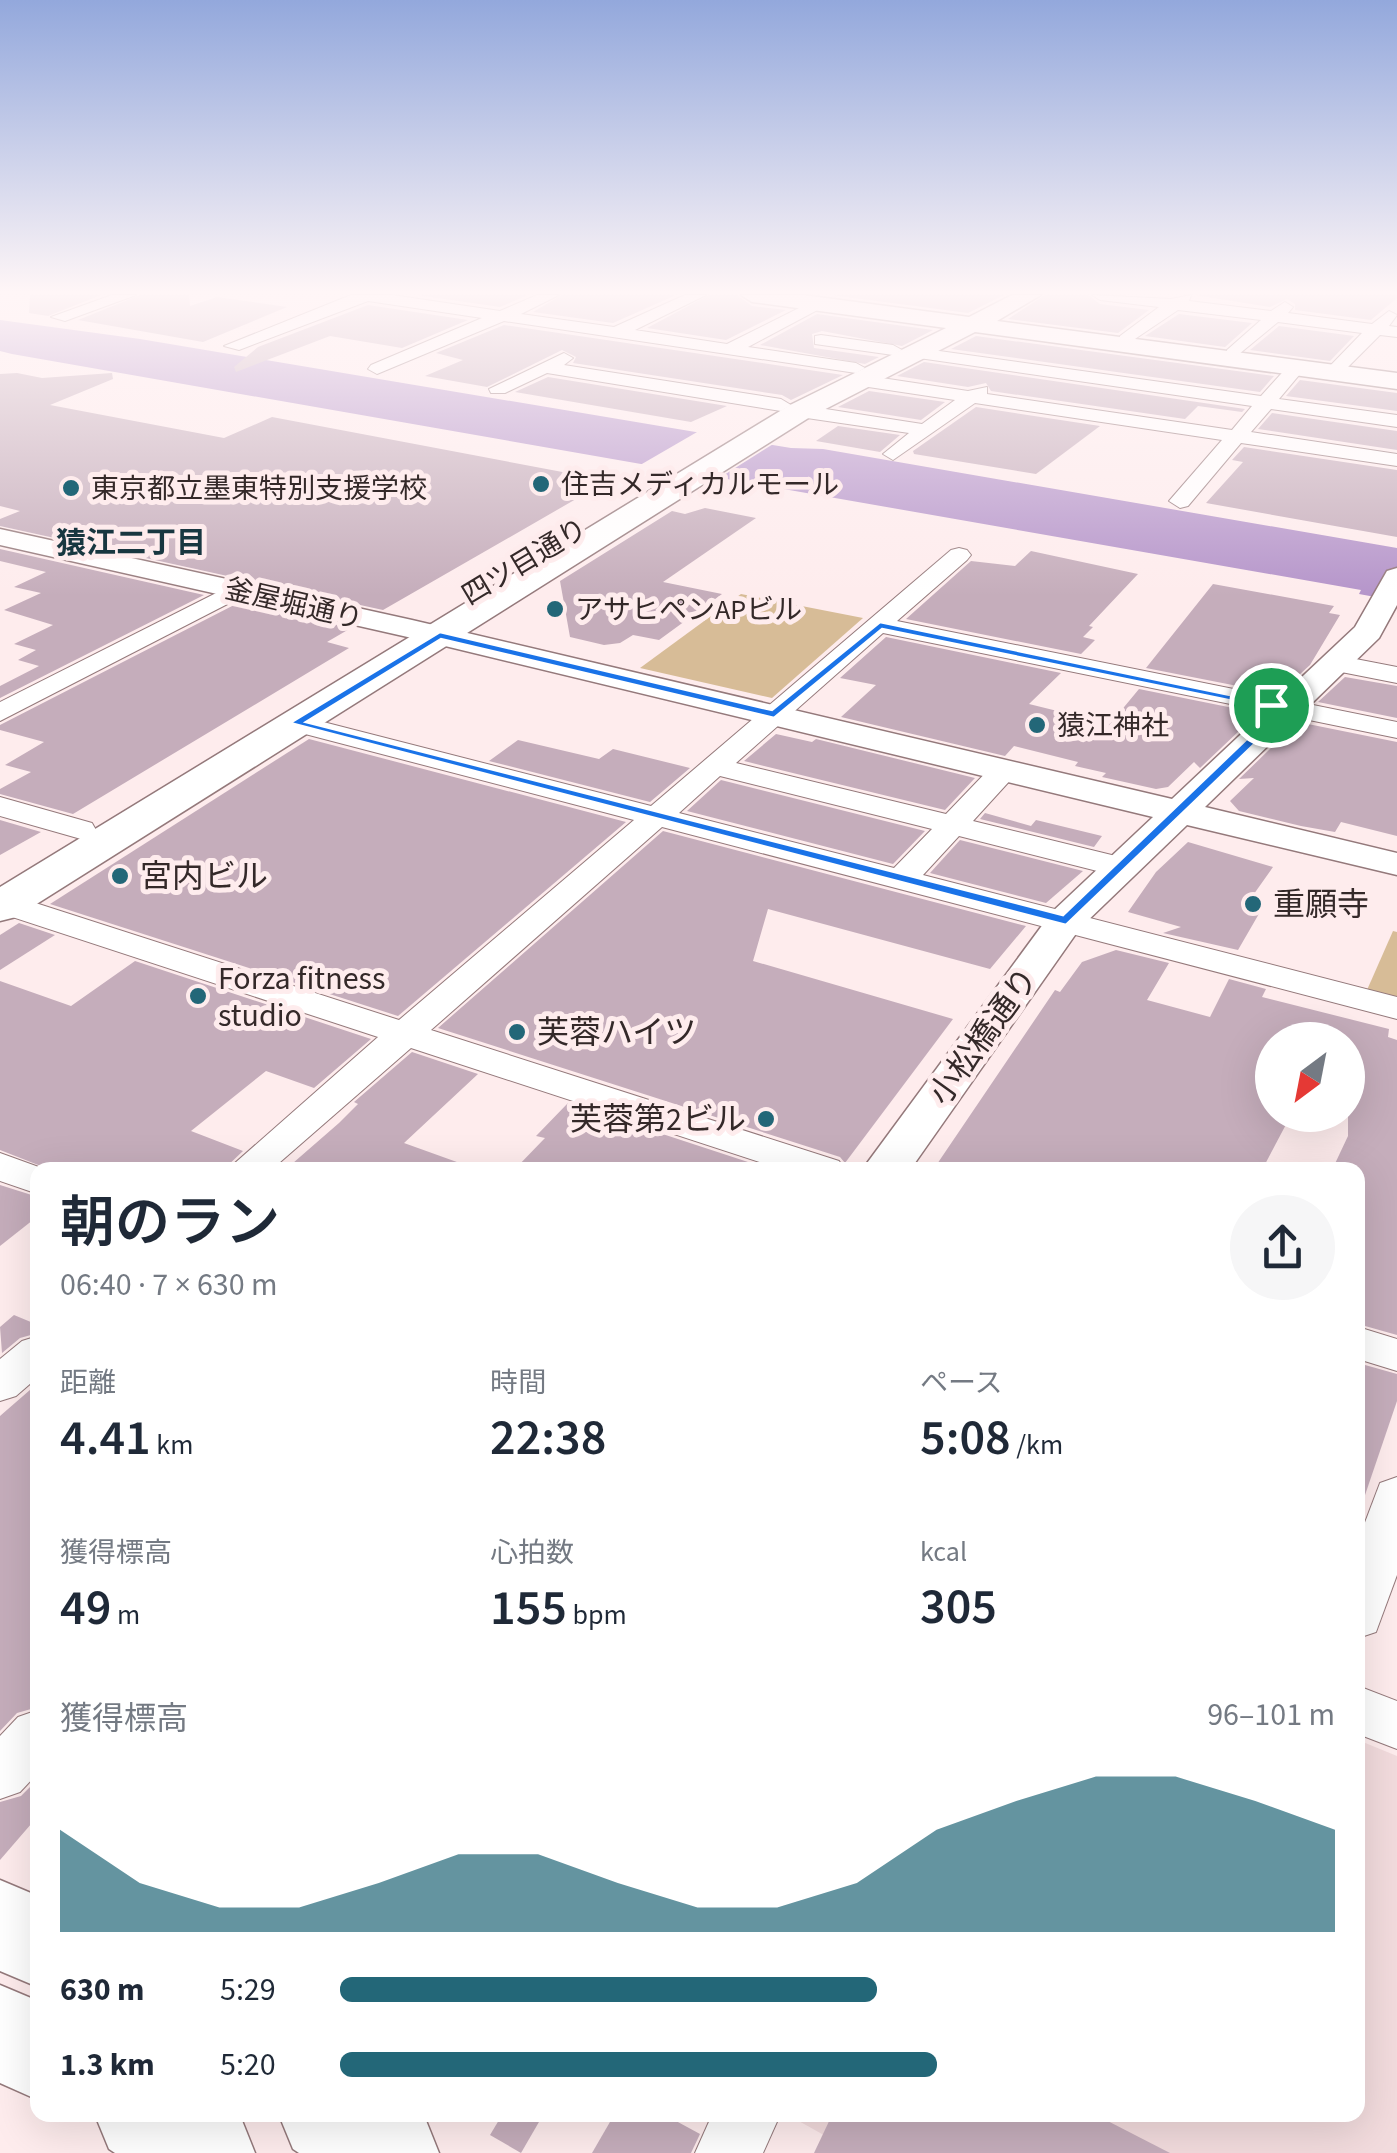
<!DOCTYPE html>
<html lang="ja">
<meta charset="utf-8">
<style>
:root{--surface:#fff;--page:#f6f6f7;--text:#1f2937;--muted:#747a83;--accent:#236778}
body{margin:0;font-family:"Source Sans 3","Noto Sans JP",sans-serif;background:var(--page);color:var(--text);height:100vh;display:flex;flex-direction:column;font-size:38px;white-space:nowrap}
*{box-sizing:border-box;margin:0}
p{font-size:32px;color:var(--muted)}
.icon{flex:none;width:55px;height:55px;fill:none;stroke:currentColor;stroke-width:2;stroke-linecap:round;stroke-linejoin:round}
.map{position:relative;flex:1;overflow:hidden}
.side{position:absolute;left:30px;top:1162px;width:1335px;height:960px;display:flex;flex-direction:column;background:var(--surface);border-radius:20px;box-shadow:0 10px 40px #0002}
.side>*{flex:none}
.needle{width:65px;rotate:212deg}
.controls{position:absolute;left:1255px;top:1022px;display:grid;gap:20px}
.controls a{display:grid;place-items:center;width:110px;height:110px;border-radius:50%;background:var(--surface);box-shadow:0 10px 40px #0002;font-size:50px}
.pin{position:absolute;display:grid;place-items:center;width:85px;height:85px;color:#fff;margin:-42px;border:5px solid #fff;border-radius:50%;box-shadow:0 2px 10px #0007}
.round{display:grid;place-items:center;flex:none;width:105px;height:105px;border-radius:52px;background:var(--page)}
.headline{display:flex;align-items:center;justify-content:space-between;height:170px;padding:0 30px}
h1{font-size:55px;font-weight:600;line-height:75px}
.metrics{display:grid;grid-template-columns:repeat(3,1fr);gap:15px;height:170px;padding:10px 30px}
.metrics div{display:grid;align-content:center}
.metrics b{font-size:50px;font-weight:600}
.metrics small{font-size:28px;font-weight:400}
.metrics p{font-size:28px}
.chart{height:280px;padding:20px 30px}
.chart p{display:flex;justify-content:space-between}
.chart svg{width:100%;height:180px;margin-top:10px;fill:var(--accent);opacity:.7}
ul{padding:0 30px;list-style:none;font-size:32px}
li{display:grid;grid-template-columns:160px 120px 1fr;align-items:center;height:75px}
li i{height:25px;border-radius:12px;background:var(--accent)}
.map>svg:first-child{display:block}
</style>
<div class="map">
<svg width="1397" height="2153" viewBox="0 0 1397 2153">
<rect width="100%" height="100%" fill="#feeced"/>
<polygon fill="#f2dbdd" points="1358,1740 1397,1756 1397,2153 856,2153 788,2115 1358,2115"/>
<g fill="#d7bc97">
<polygon points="741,594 863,618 772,698 640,668"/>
<polygon points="1393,931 1397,932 1397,998 1367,990"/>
</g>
<polygon fill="#b595ca" points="0,320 140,339 791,448 823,449 1397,548 1397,601 1359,594 1361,590 12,354 0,351"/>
<polygon fill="#feeced" points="704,428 778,441 713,482 635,468"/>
<g fill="#c5adbb">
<polygon points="30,295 101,295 48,316 29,313"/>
<polygon points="140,295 189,295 190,306 217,297 287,307 203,342 78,320"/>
<polygon points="417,295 528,295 500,307"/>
<polygon points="562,295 676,295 613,323 533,312"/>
<polygon points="709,295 737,295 752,306 786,310 726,340 647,328"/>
<polygon points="831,295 1004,295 968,313"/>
<polygon points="1045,295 1088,295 1100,304 1149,310 1118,333 1008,319"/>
<polygon points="1195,295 1397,295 1397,298 1371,320 1295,310 1295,304 1287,299 1270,307"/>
<polygon points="368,305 468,320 402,348 330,336 236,372 234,367 258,347"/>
<polygon points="817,314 933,330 902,346 822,331 812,334 814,348 879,357 865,364 760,345"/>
<polygon points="1179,314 1252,323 1225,347 1145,336"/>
<polygon points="504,325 843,375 791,400 782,395 573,363 576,357 562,350 487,387 425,376 463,360 436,353"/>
<polygon points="1279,326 1354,336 1330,361 1250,350"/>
<polygon points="976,336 1274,376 1260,392 951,349"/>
<polygon points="924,362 1245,409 1242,412 1198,406 1185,419 991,391 986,383 968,387 897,376"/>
<polygon points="17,373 42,378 112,373 113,379 50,405 224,438 272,417 589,477 563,491 583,495 383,610 0,526 0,519 20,511 0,506 0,374"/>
<polygon points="548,377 727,406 691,422 515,392"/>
<polygon points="1300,380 1397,393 1397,411 1286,396"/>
<polygon points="869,391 945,402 921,420 838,407"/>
<polygon points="976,407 1100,426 1036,474 914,454 913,451"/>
<polygon points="1272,413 1397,431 1397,450 1258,429"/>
<polygon points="838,426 900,435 880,452 816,441"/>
<polygon points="1244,447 1397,470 1397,537 1206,503 1243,462 1232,460"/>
<polygon points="705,508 756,518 663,582 722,594 659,640 633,635 620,643 604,645 570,637 560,581 672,511 685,514"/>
<polygon points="0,549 204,595 0,698 0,686 39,666 18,660 36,650 14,644 53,625 4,610 41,593 14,587 46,572 0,561"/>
<polygon points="1031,551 1138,574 1089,626 1093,627 1083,637 1095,640 1081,654 906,619 971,561 1015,566"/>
<polygon points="1213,584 1334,606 1329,613 1340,615 1310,665 1278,694 1146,668"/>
<polygon points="238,603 351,628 327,642 349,648 73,814 0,794 0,789 31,772 5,765 44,742 0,730 0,725"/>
<polygon points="886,637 1061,673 1029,704 1110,724 1139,689 1258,713 1200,768 1194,762 1168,787 1156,789 1102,777 1106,773 1075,766 1078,762 1014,746 1005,756 841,717 876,685 840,678"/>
<polygon points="1345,677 1397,686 1397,718 1318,702"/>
<polygon points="1298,722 1397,742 1397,836 1341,822 1335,832 1301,826 1239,811 1230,801 1254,778 1239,779"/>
<polygon points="776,734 812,742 816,739 975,778 945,810 744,761"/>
<polygon points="309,739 626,822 398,1016 50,904"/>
<polygon points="518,740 599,759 613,749 690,768 650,802 489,761"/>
<polygon points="721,780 925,831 893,864 687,811"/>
<polygon points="985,813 1031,826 1036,820 1102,836 1094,847 980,819"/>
<polygon points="0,820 41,832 0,855"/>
<polygon points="663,831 1026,926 990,969 768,909 753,961 953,1019 845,1163 840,1157 438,1028"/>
<polygon points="960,840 1083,871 1046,903 930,873"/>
<polygon points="1188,842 1273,867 1244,908 1260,912 1238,950 1163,933 1181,927 1128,912 1156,872"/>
<polygon points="19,923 55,935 0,970 0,935"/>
<polygon points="1116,950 1169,963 1147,1000 1210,1017 1229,979 1266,989 1262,997 1389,1029 1388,1037 1397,1040 1397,1335 1358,1324 1358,1170 1332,1170 1348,1136 1348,1040 1272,1040 1272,1115 1291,1115 1262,1170 933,1170 1055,990 1060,992 1082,962"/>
<polygon points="135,961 371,1039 314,1088 266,1071 191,1131 243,1151 223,1170 51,1170 0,1150 0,981 71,1006"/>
<polygon points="412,1052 478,1074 404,1143 468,1166 467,1170 277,1170 282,1166 285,1170 339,1123 358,1104 354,1102"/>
<polygon points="568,1103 772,1170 514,1170 545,1138 536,1136"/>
<polygon points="0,1185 38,1197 38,1216 0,1246"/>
<polygon points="14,1315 38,1325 38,1333 20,1338 2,1353 0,1327"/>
<polygon points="1358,1363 1397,1374 1397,1401 1363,1501 1358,1500"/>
<polygon points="38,1383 38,1707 17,1713 0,1731 0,1416"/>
<polygon points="38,1779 38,1816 0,1860 0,1802 21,1796"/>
<polygon points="502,2115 543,2115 521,2153 490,2135"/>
<polygon points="614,2115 665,2115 700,2134 691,2153 592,2153"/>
<polygon points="832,2115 1096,2115 1170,2153 814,2153"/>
</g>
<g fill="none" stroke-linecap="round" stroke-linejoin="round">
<g stroke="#94797b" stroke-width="2">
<g id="minor">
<polygon points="112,295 136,295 65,321 51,317"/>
<polygon points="351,295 392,295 500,311 537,295 559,295 521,314 614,327 685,295 706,295 635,330 727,344 817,299 825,304 823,307 748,347 856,363 865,368 856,373 504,321 377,374 368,369 371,365 482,318 368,301 239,350 224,346"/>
<polygon points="1092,295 1171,299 1191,295 1189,301 1271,311 1285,302 1293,307 1288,313 1372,324 1389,311 1397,315 1389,326 1397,327 1397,337 1380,335 1344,371 1338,372 1329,367 1362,333 1278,322 1233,359 1227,358 1227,350 1261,320 1178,310 1126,345 1120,344 1120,336 1159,307 1100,300"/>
<polygon points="821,335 893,345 902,350 893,355 815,344 815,336"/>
<polygon points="918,348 1261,396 1290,364 1296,363 1305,368 1279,399 1397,415 1397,427 1271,409 1251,432 1397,454 1397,466 1241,443 1188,506 1180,508 1169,501 1222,440 975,403 893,460 883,454 909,433 800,417 790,411 800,405 922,424 955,400 855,385 853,381 862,375 968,391 987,387 987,394 1232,430 1252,406 912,357 909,353"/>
<polygon points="564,353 573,358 564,365 781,399 791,405 781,411 547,373 505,393 491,393 489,389"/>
<path d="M959 548 967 550 971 555 967 560 897 621 1397 722V738L883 633 736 763 946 814 995 763H1015L1020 769 1015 775 973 821 1132 860 1137 867 1132 874 1121 877 959 836 923 875 1397 997V1019L662 827 431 1030 839 1161 845 1170H784L411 1048 271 1170H227L378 1037 0 913V895L17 897 399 1020 634 820 286 729 282 723 286 717 296 715 651 806 951 550ZM720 776 932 829 894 868 679 813Z"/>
<polygon points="236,583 248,590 245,595 0,721 0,702"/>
<polygon points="1335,655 1397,667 1397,683 1326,669 1322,663"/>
<polygon points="0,797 92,823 96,830 92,837 81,839 0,816"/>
<polygon points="0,1153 47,1170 38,1170 38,1194 0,1181"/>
<polygon points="1358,1327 1397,1339 1397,1371 1358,1359"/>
<polygon points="38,1336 38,1377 16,1396 0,1401 0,1359 22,1341"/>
<polygon points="1397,1477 1397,1575 1376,1632 1358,1638 1358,1541 1380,1483"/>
<polygon points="1358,1686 1397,1701 1397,1749 1358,1734"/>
<polygon points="38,1710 38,1773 20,1792 0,1799 0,1736 18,1717"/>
<polygon points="712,2115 780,2115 763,2153 695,2153"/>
</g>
</g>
<g stroke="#94797b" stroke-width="3">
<polygon id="tertiary" points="0,529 412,620 1172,799 1355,627 1387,571 1397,568 1397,605 1379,638 1205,807 1397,853 1397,875 1187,825 1080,928 910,1170 862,1170 1052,912 1153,817 412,638 0,545"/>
</g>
<g stroke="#94797b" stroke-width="3">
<polygon id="secondary" points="741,295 803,295 969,317 1012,295 1041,295 997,321 1397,373 1397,389 975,332 810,417 16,917 0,921 0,887 790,405 946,328 752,302"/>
</g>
<g stroke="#94797b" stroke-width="3">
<g id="primary">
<polygon points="0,1880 38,1896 38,1987 0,1971"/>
<polygon points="0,1985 38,2001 38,2100 0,2083"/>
<polygon points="95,2115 235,2115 241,2118 255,2153 115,2153 109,2149"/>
<polygon points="279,2115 419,2115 425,2118 439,2153 299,2153 293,2149"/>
</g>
</g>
<use href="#minor" fill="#fff" fill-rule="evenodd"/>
<use href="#tertiary" fill="#fff" fill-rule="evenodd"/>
<use href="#secondary" fill="#fff" fill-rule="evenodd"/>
<use href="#primary" fill="#fff" fill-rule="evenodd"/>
</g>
<linearGradient id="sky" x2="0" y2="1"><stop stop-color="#93a8dc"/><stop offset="0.49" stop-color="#fff6f7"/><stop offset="1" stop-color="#fff6f7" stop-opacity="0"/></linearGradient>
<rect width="1397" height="596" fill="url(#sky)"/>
<path fill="#1a73e8" stroke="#fff" stroke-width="2.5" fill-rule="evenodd" d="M880 622 1292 708 1066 925 290 723 440 632 772 710ZM882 629 1277 710 1063 915 306 722 441 639 774 718Z"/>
<g fill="#236778" stroke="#feeced" stroke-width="4">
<circle cx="541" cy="484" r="10"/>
<circle cx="71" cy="488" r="10"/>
<circle cx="555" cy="609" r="10"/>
<circle cx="1037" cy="725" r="10"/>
<circle cx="120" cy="876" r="10"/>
<circle cx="1253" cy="904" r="10"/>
<circle cx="198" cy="996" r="10"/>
<circle cx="517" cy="1032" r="10"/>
<circle cx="766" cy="1119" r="10"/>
</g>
<g text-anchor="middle" stroke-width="10" stroke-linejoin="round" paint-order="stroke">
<g font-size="28" fill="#342929" stroke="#feeced" text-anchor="start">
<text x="561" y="494">住吉メディカルモール</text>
<text x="91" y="498">東京都立墨東特別支援学校</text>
<text x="575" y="619">アサヒペンAPビル</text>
<text x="1057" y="735">猿江神社</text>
</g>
<g font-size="28" fill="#342929" stroke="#feeced">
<text transform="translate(524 561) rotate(-31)" y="10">四ツ目通り</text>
<text transform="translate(294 603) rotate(13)" y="10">釜屋堀通り</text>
</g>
<g font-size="30" font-weight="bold" fill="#183740" stroke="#feeced">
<text x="131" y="553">猿江二丁目</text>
</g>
<g font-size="32" fill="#342929" stroke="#feeced" text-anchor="start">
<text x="140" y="887">宮内ビル</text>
<text x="1273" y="915">重願寺</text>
<text x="218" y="989">Forza fitness<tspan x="218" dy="37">studio</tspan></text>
<text x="537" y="1043">芙蓉ハイツ</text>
<text x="746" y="1130" text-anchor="end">芙蓉第2ビル</text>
</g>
<g font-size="32" fill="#342929" stroke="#feeced">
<text transform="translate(983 1036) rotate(-54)" y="11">小松橋通り</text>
</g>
</g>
</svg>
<div class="controls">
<a><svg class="needle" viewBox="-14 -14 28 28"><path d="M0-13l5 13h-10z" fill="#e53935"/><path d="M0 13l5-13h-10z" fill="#747a83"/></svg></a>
</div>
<div class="pin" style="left:1271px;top:705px;background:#1e9e55"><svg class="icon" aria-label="arrive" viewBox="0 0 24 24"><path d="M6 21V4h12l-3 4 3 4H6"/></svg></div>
<section class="side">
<div class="headline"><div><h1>朝のラン</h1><p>06:40 · 7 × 630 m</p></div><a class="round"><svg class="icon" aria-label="share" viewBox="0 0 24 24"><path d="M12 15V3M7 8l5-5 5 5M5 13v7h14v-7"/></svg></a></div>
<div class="metrics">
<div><p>距離</p><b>4.41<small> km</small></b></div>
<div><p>時間</p><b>22:38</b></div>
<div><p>ペース</p><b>5:08<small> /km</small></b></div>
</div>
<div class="metrics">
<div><p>獲得標高</p><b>49<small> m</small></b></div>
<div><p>心拍数</p><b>155<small> bpm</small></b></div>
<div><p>kcal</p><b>305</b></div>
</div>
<div class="chart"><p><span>獲得標高</span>96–101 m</p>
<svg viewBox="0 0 160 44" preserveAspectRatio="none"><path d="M0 44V19L10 32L20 38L30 38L40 32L50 25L60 25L70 32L80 38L90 38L100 32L110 19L120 12L130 6L140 6L150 12L160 19V44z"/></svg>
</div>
<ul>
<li><b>630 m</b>5:29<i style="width:54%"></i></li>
<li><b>1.3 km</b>5:20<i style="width:60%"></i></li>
</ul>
</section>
</div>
